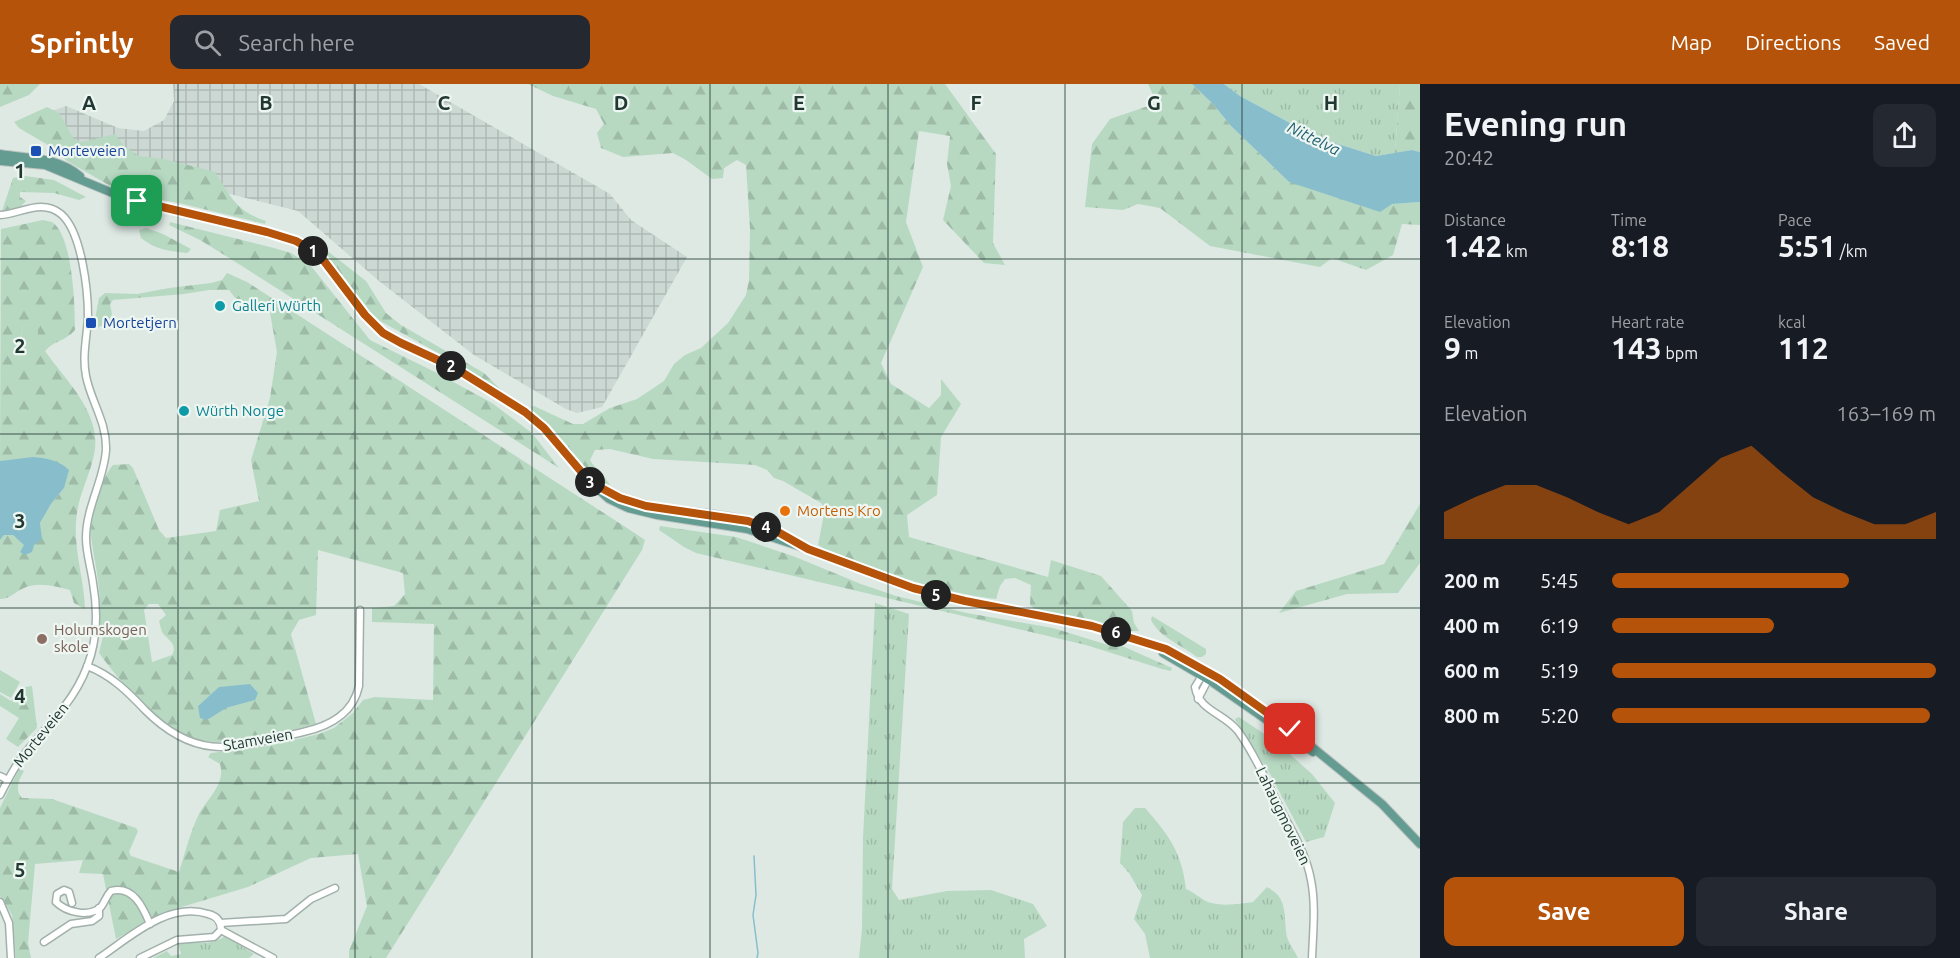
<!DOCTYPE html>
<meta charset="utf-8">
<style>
:root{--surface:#171b24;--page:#242831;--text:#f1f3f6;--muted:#9ea1a6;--accent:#b45309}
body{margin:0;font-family:Ubuntu,sans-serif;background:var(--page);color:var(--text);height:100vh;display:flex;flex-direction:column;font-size:22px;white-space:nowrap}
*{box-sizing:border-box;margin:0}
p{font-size:20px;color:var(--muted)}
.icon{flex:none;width:33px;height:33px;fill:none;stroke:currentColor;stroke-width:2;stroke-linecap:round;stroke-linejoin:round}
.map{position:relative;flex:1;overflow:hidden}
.sheet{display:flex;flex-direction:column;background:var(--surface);width:540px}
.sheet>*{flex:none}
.pin{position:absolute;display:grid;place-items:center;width:51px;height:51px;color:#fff;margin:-26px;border-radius:12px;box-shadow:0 3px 9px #0006}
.km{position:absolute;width:30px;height:30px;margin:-15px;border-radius:50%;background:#222;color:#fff;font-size:16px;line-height:30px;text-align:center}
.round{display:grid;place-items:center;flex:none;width:63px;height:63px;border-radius:12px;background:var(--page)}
.summary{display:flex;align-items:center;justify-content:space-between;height:102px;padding:0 24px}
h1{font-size:33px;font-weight:600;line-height:45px}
.metrics{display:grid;grid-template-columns:repeat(3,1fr);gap:9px;height:102px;padding:6px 24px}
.metrics div{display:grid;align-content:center}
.metrics b{font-size:30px;font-weight:600}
.metrics small{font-size:16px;font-weight:400}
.metrics p{font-size:16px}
.chart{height:168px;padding:12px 24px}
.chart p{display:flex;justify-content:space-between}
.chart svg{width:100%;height:108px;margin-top:6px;fill:var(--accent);opacity:.7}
.primary-button{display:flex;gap:12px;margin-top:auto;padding:12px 24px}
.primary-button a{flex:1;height:69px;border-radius:12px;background:var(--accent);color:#fff;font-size:24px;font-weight:600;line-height:69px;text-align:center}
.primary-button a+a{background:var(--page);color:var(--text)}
ul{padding:0 24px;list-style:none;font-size:20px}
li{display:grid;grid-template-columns:96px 72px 1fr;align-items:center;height:45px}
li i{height:15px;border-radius:8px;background:var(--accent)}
header{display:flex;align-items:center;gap:36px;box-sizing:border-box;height:84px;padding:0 30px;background:var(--accent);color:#fff}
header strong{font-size:28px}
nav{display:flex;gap:33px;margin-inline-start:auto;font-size:21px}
.search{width:420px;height:54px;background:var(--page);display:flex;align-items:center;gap:15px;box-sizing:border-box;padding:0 21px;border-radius:12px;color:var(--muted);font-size:22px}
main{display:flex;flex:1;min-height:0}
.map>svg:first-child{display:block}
</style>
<header>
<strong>Sprintly</strong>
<div class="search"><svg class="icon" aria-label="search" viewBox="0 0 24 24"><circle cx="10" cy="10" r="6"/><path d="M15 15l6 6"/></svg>Search here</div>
<nav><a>Map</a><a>Directions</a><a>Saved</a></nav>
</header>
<main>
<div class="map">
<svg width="1420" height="874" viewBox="0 0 1420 874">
<defs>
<pattern id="industrial-grid" width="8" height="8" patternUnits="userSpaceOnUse" patternTransform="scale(1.5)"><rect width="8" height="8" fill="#ccd8d3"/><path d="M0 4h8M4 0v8" fill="none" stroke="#afbab6"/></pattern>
<pattern id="grass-tufts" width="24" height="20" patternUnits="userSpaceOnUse" patternTransform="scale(1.5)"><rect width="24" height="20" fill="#b7d9c2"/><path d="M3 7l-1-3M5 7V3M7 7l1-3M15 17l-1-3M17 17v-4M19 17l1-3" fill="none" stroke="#9dbba7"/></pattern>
<pattern id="forest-firs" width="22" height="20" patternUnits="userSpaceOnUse" patternTransform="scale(1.5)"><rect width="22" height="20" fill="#b7d9c2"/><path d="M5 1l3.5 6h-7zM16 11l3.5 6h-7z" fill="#9dbba7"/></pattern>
</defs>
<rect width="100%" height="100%" fill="#dee9e4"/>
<polygon fill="url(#industrial-grid)" points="173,0 419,0 610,110 631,136 687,173 602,323 577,329 566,325 474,271 379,197 298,127 154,91 41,55 38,32 66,22 118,44 144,47 164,36 174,17"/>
<g fill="url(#grass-tufts)">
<polygon points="1224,0 1400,0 1395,69 1376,72 1316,53 1240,12"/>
<polygon points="875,519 909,530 892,805 899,816 947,807 991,806 1033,820 1047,842 1024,855 1025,874 859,874 862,845 863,754"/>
<polygon points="1239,633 1276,658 1312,690 1335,719 1324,753 1306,758 1270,690 1235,635"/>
<path d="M1135 724H1145C1169 751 1182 769 1186 805 1195 809 1201 815 1208 818 1223 823 1238 820 1253 818L1267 803C1289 814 1283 831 1287 853 1289 860 1295 867 1298 874H1150L1145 850 1134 835 1142 811 1129 789 1120 779 1123 738Z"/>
<path d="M225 852 254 870 249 874H153L167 867 171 872 181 870 178 859C196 857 210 863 225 852Z"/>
</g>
<g fill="url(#forest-firs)" fill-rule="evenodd">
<polygon points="0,0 40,0 29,11 0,23"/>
<path d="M528 0H945L996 70 993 159 1005 181 984 179 943 136 951 102 947 80 950 52 919 47 906 138 923 183 881 279 891 300 929 324 941 311V295L961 320 941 353 937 411 907 431 909 453 1048 493 1051 476 1101 492 1132 527 1134 539 1139 547H1131L1092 537 1037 527 1030 521 1031 501 1015 494 1005 495 1000 502 996 515C935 508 879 486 823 464L818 461 825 425 821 419 783 397 774 394 767 386 755 381 653 375 610 365 595 366 590 376C596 386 604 391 610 401 585 394 569 364 553 346 546 338 535 333 531 323L534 322 573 340H583L610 324 637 315 664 297 674 280 685 271 701 264 728 239 746 211 749 196 750 145 746 81 737 76 724 84 723 94 712 95 686 76 673 69 623 73 601 64 597 49 604 40 596 25 553 12Z"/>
<polygon points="1148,0 1192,0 1213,20 1231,42 1289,98 1392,120 1420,118 1420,141 1402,140 1393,171 1366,186 1332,174 1320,183 1210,162 1160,124 1138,120 1123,126 1085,123 1092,60 1110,35 1157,19"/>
<polygon points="1400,0 1420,0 1420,68 1412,66 1395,69"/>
<path d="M47 23 59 29 74 55 82 58 115 50 124 62 139 72 164 75 215 88C231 113 236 127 266 137L265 140 183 120 142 112 112 103 67 77 48 61 19 44 14 38Z"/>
<polygon points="25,92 54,96 86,113 79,116 54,109 20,108 20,113 26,117 20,123 2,127 13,94"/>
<path d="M43 136C46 137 49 137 52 138 73 151 75 224 75 246 63 259 56 255 45 267 66 297 103 330 94 371 89 394 77 414 76 438 74 467 84 495 85 525L74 519 70 506C55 502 36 497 22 505 14 509 9 515 0 515V456L4 451H13L25 461 20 468 41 455 40 439 51 420 64 404 0 377 1 145ZM23 241 38 243 18 277Z"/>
<polygon points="170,138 274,164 291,169 311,182 370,256 435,288 492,319 532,349 559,384 226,172 200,156 169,141"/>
<path d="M146 144 163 150 191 165 187 169C169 167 156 166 141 154L139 146Z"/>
<polygon points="308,155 316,158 366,197 386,229 401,241 484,289 502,307 471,287 380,237 365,224 346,196"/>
<path d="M227 189 247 198 627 444 645 456 642 466 386 874H349V867L367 822 358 770 311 774 248 803 165 828 116 855 103 790 79 789 83 776 35 780 28 859 31 874H16L12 831 0 812V724L19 685 24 687C19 696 14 705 22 714L52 715 136 744 138 747 129 768 131 772 179 788C185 770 190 748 199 730 207 715 226 700 220 680L208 673 211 669 268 662 319 650 334 644 353 629 363 616 375 613 433 616 434 540 372 538V524L394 522 405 510 403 489 318 466 316 531 299 536 291 550 316 640C286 647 246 659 216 658 168 657 125 604 99 569L104 548C96 537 101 521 99 507 98 489 93 470 91 452 90 433 100 395 113 381L129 380 133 384 159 446 166 454 216 447 220 426 259 417 251 376 270 314 277 268 269 223 255 219 240 220 229 206H209L184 210 113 216 110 220 112 230 109 237H105L103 241 97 244 94 240 99 214 105 209 137 210 169 204 211 199 222 196ZM149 520H158L166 531 159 537C160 540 161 546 162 548 168 557 178 559 172 571L152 578 144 526ZM220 603 254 616 226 624 198 622Z"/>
<polygon points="1420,420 1420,479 1398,509 1347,510 1279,529 1296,507 1384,480"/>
<polygon points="660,442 736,453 793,472 861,500 896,512 967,529 1053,544 1108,561 1120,561 1172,584 1171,587 1162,585 1086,561 696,469 684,463 659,446"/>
<path d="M1152 532 1206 565V570L1202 573H1197C1182 561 1160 554 1151 536Z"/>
<polygon points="32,602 37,644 18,663 6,655 19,634 0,622 0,610 11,617 19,604"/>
</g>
<g fill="#b7d9c2">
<polygon points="23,241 38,242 38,264 33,282 18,277"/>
<polygon points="0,586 20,598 11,614 0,608"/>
</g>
<g fill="#88becc">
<polygon points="1192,0 1224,0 1240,12 1316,53 1376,72 1412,66 1420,68 1420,118 1392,120 1380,128 1289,98 1231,42 1213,20"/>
<path d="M33 373C46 374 59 376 69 386L64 404 51 420 40 439 42 455 34 461 32 468 25 471 20 468 24 461 13 451H4L0 456V377Z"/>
<polygon points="250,600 258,609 255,616 226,624 207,636 200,634 198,622 219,603"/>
</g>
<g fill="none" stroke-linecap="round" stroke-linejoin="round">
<polyline stroke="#88becc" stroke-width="1.5" points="754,772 756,811 753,831 758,869 757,874"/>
<g stroke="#a1b0ab" stroke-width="9">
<g id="minor">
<path d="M0 131C20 130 42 114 61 130 82 148 88 207 88 233 87 253 82 272 86 292 91 318 107 338 106 366 104 396 86 423 86 454 86 469 91 484 93 499 97 522 97 549 91 571 78 616 50 637 23 672 14 683 7 698 0 711"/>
<path d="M87 582C111 591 128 608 145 626 199 680 237 663 303 648 330 642 353 630 359 602L360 526"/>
<path d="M1203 590 1195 603C1199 627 1224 629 1238 647 1254 669 1266 696 1278 720 1290 745 1306 768 1311 796 1316 821 1313 848 1312 874"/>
<polyline points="1198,615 1210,592"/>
<polyline points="0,692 8,696"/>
<polyline points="0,818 9,839 11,874"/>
<path d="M72 819 69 808 64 806 57 810 56 818C66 828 89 834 101 823 105 818 106 812 111 807 133 801 143 823 150 840"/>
<polyline points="220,839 286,835 311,815 335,804"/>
<polyline points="221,846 273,874"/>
<polyline points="44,858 71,840 92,837 99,832 99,824"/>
<path d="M99 874C129 854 168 817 208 830 217 832 221 837 221 846L214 853 177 856 140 874"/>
</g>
</g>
<g stroke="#bcc3c2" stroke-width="10">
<g id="major">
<path d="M0 70C29 75 56 72 80 92"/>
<polyline points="0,77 45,81 127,115 267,148 302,160 324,177 365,231 383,249 401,259 447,280 525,328 544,344 590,398 609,415 628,424 657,431 747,445 808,465 924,508 1092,542 1169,566 1220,595 1290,645 1382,720 1420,760"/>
<path d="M602 405C646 427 684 425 731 433 756 437 778 447 799 459"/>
<polyline points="1163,569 1209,596 1313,668"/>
</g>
</g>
<use href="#minor" stroke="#fff" stroke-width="6"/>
<use href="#major" stroke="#649c91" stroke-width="8"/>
</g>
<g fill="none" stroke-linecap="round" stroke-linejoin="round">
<g stroke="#fff" stroke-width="12">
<polyline id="route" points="137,117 267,148 296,157 308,164 324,177 365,231 383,249 401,259 455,284 525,328 544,344 590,398 620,414 646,422 748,437 778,448 808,465 913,504 965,517 1092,542 1166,565 1220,595 1290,645"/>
</g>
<use href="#route" stroke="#b45309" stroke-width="8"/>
</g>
<path fill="none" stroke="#203732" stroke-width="1.5" stroke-opacity="0.55" d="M178 0V874M355 0V874M532 0V874M710 0V874M888 0V874M1065 0V874M1242 0V874M0 175H1420M0 350H1420M0 524H1420M0 699H1420"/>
<g fill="#1a4fb4" stroke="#eef6f2" stroke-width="2">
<rect x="30" y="61" width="12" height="12" rx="3"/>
<rect x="85" y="233" width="12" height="12" rx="3"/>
</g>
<g fill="#0f9aa8" stroke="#eef6f2" stroke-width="2">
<circle cx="220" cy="222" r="6"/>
<circle cx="184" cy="327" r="6"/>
</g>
<circle fill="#e8710a" stroke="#eef6f2" stroke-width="2" cx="785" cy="427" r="6"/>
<circle fill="#8d6e63" stroke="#eef6f2" stroke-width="2" cx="42" cy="555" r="6"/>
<g text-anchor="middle" stroke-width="4.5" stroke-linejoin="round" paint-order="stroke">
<g font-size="15" fill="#164399" stroke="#eef6f2" text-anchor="start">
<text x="48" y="72">Morteveien</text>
<text x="103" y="244">Mortetjern</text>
</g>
<g font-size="15" fill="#0d838f" stroke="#eef6f2" text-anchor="start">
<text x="232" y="227">Galleri Würth</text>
<text x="196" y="332">Würth Norge</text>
</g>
<g font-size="15" fill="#c56008" stroke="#eef6f2" text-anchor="start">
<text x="797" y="432">Mortens Kro</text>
</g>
<g font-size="15" fill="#785e54" stroke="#eef6f2" text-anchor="start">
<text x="54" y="551">Holumskogen<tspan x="54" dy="17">skole</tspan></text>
</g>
<g font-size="15" fill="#203732" stroke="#eef6f2">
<text transform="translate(41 651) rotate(-51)" y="5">Morteveien</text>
<text transform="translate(258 656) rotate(-10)" y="5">Stamveien</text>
<text transform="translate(1283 732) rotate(64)" y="5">Lahaugmoveien</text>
</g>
<g font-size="16" font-style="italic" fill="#1e5e70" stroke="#eef6f2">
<text transform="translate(1314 54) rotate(26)" y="6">Nittelva</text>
</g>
</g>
<g font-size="20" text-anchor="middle" font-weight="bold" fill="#203732" stroke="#eef6f2" stroke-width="4.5" stroke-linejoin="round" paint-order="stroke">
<text x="89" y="26">A</text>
<text x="266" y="26">B</text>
<text x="444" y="26">C</text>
<text x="621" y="26">D</text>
<text x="799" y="26">E</text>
<text x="976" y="26">F</text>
<text x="1154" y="26">G</text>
<text x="1331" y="26">H</text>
<text x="20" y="94">1</text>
<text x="20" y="269">2</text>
<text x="20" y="444">3</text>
<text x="20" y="619">4</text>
<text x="20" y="793">5</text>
</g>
</svg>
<div class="pin" style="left:137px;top:117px;background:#1e9e55"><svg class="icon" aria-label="arrive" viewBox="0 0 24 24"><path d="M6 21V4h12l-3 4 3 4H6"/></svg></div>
<div class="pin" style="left:1290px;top:645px;background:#d93025"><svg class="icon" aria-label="check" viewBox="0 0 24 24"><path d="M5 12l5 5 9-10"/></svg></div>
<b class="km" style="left:313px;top:167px">1</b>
<b class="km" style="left:451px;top:282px">2</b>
<b class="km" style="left:590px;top:398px">3</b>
<b class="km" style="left:766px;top:443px">4</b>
<b class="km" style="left:936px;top:511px">5</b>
<b class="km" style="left:1116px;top:548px">6</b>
</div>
<section class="sheet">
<div class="summary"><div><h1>Evening run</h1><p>20:42</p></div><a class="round"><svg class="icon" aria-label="share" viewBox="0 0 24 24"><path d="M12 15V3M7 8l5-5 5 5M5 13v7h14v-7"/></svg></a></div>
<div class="metrics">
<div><p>Distance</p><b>1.42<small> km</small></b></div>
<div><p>Time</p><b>8:18</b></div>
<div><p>Pace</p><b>5:51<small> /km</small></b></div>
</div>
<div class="metrics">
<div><p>Elevation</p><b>9<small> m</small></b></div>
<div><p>Heart rate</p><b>143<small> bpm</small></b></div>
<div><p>kcal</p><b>112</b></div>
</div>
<div class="chart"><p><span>Elevation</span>163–169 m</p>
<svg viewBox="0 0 160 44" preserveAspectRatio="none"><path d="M0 44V33L10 27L20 22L30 22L40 27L50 33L60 38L70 33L80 22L90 11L100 6L110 17L120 27L130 33L140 38L150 38L160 33V44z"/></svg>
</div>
<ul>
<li><b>200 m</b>5:45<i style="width:73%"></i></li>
<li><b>400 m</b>6:19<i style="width:50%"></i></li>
<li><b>600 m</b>5:19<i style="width:100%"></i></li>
<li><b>800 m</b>5:20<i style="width:98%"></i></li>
</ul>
<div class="primary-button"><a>Save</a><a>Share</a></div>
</section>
</main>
